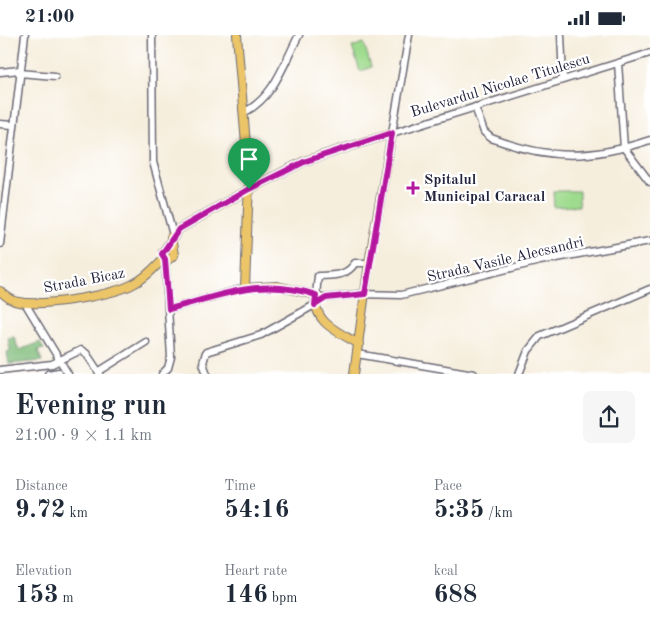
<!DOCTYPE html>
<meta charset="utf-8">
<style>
:root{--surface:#fff;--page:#f6f6f7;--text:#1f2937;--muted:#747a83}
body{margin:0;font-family:"Old Standard TT",serif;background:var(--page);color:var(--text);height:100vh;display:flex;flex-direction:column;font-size:19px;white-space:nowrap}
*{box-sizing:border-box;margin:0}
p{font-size:16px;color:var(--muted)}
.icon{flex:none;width:28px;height:28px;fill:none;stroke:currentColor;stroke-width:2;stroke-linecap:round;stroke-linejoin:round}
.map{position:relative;height:339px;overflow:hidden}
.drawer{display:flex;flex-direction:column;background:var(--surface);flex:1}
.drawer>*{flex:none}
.pin{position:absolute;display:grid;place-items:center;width:42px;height:42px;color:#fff;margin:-51px -21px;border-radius:50% 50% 50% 0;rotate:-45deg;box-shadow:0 0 5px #0007}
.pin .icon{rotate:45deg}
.round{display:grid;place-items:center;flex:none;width:52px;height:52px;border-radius:8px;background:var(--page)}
.overview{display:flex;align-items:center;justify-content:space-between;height:85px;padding:0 15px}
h1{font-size:28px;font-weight:800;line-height:38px}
.stats{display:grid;grid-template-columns:repeat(3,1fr);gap:8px;height:85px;padding:5px 15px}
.stats div{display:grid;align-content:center}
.stats b{font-size:25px;font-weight:800}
.stats small{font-size:14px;font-weight:400}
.stats p{font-size:14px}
.status{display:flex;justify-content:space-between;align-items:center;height:35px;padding:0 25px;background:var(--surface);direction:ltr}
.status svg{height:14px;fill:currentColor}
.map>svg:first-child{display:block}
</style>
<div class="status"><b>21:00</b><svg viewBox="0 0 49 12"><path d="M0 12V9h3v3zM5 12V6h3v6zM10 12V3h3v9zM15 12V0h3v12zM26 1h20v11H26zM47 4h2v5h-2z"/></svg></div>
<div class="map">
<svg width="650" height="339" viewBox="0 0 650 339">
<rect width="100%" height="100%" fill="#fff"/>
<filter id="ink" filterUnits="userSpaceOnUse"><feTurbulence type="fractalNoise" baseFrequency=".02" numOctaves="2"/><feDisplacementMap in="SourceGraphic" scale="10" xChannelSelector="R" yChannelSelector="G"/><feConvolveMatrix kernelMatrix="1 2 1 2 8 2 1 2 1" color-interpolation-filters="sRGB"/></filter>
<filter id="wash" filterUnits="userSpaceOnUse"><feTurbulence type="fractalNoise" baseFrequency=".0096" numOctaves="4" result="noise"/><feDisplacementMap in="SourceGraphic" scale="20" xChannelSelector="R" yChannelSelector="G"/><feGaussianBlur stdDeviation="1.12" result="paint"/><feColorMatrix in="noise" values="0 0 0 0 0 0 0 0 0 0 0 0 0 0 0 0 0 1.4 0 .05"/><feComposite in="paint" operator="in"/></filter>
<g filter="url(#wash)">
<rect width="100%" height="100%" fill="#f6eedd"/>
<g fill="#9fdb8e" stroke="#607e64">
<polygon points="364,8 371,32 360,36 352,12"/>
<polygon points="553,156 579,156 579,171 554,172"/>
</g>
<polygon fill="#7fbb79" stroke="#506e5a" points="14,302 19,315 40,307 44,314 38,315 42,326 9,329 7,317 10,316 8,303"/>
</g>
<g filter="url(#ink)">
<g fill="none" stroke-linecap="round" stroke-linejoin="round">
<g stroke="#6c6974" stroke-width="9">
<g id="minor">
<polyline points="152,0 153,127 173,200"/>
<polyline points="409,0 392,98 650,18"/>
<polyline points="561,0 563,44"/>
<polyline points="618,28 624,113 650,147"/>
<polyline points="0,37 20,35"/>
<polyline points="19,38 55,41"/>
<path d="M475 72 484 97 491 103C550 125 590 125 650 105"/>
<path d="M245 77C275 61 284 28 299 0"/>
<polyline points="0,89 13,90"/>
<polyline points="0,209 25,0"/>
<path d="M369 228H355C346 242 333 240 318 241L316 260 326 263 359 259 401 260 540 226 650 206"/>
<polyline points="25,268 68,339"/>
<polyline points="169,274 245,253"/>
<polyline points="357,319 474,339"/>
<polyline points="0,335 52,329 81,315 86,318 100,339"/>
<polyline points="98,337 146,307"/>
<polyline points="48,339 59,337"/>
<polyline points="162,339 168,333 171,322 165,224"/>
<polyline points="207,339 203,328 206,317 261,300 318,268"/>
<polyline points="519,339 528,316 540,301 650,254"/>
</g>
</g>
<g stroke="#6c6974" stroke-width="10">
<g id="major">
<path d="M237 0 249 146 245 253 277 251 316 260C312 288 339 297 359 309"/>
<polyline points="171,202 174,220 168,225 164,223 163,217 179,194 249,154 305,126 392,98 369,228 354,339"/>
<path d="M0 256C6 261 11 266 19 267 43 272 115 260 135 248 147 242 155 232 164 223"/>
</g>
</g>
<use href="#minor" stroke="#fff" stroke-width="6"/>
<use href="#major" stroke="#ecc569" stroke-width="8"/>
</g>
</g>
<g fill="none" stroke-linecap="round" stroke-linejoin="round" filter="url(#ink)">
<g stroke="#fff" stroke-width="10">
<path id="route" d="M392 98 365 259 326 263 315 270 316 260C260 242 223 260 169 274L165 224 162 219 179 194 249 154 306 126Z"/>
</g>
<use href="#route" stroke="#b5179e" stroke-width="6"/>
</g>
<path fill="#b5179e" stroke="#fff" stroke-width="2" d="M410.5 145.5h5v5h5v5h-5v5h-5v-5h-5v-5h5z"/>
<g text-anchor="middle" stroke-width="4.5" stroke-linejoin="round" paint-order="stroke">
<g font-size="15" fill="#22223b" stroke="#fff">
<text transform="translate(500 50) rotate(-17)" y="5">Bulevardul Nicolae Titulescu</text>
<text transform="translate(505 224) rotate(-13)" y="5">Strada Vasile Alecsandri</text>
<text transform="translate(84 245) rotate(-11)" y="5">Strada Bicaz</text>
</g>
<g font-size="15" font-weight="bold" fill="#22223b" stroke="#fff" text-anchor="start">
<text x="424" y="149">Spitalul<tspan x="424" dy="17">Municipal Caracal</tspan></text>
</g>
</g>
</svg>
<div class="pin" style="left:249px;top:154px;background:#1e9e55"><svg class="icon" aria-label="arrive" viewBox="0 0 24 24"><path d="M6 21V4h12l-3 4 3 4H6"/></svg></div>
</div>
<section class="drawer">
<div class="overview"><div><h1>Evening run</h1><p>21:00 · 9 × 1.1 km</p></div><a class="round"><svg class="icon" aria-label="share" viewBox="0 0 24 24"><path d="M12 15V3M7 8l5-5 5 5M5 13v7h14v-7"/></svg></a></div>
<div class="stats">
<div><p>Distance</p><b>9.72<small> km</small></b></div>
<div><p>Time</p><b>54:16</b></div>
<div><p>Pace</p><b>5:35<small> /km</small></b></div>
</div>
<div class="stats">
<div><p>Elevation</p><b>153<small> m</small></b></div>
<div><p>Heart rate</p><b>146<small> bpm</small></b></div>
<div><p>kcal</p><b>688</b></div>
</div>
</section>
